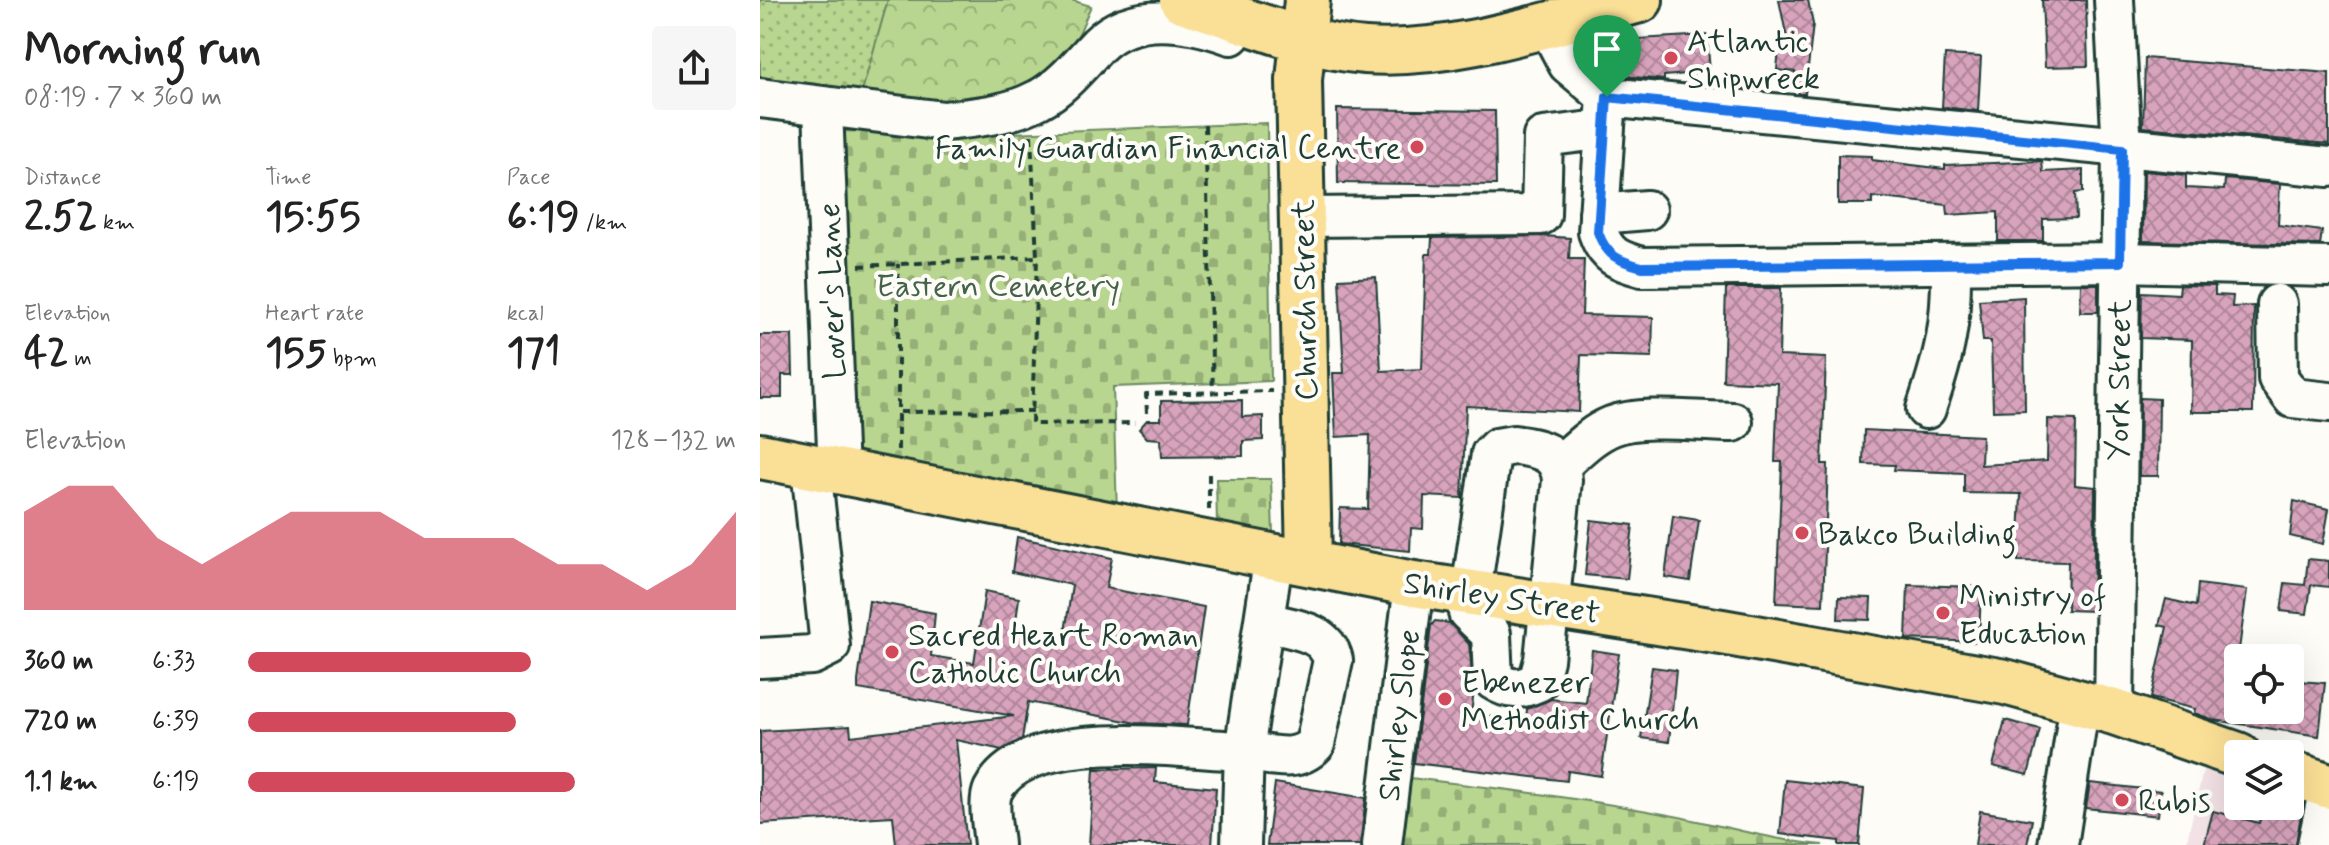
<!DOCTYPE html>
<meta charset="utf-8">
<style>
:root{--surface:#fff;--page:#f6f6f6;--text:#222;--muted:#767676;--accent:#d1495b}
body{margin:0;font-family:Mynerve,sans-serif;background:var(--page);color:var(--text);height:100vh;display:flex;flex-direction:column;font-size:30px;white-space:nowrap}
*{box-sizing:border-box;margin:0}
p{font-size:26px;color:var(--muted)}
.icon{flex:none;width:44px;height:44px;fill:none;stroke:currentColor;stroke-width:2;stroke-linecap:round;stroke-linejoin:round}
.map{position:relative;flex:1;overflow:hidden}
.details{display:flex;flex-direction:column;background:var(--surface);width:760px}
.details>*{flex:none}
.buttons{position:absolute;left:1464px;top:644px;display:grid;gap:16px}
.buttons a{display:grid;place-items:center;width:80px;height:80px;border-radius:8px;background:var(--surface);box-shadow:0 8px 32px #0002;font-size:40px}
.pin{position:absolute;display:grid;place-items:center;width:68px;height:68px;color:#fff;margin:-82px -34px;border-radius:50% 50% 50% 0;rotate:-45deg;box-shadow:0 0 8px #0007}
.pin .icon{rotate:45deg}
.round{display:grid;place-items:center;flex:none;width:84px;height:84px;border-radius:8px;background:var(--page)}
.summary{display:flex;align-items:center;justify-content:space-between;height:136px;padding:0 24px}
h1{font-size:44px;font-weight:700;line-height:60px}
.metrics{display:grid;grid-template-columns:repeat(3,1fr);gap:12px;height:136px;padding:8px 24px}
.metrics div{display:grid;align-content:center}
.metrics b{font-size:40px;font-weight:700}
.metrics small{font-size:22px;font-weight:400}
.metrics p{font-size:22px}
.chart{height:224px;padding:16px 24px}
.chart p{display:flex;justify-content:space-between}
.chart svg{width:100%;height:144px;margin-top:8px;fill:var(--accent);opacity:.7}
ul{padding:0 24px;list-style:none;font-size:26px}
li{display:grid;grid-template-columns:128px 96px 1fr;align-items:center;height:60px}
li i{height:20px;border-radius:10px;background:var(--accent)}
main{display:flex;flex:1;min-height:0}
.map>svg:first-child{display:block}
</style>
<main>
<section class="details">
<div class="summary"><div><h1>Morning run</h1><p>08:19 · 7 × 360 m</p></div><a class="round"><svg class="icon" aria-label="share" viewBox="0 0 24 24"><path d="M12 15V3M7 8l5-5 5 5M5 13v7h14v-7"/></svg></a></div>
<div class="metrics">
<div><p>Distance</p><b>2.52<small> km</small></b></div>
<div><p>Time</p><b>15:55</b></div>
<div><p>Pace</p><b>6:19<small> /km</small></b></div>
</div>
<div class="metrics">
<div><p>Elevation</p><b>42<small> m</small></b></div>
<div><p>Heart rate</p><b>155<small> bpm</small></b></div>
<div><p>kcal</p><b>171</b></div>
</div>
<div class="chart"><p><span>Elevation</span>128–132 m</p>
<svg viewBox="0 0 160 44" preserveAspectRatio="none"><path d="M0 44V14L10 6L20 6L30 22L40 30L50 22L60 14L70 14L80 14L90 22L100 22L110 22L120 30L130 30L140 38L150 30L160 14V44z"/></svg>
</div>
<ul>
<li><b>360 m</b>6:33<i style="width:58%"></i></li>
<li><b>720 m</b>6:39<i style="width:55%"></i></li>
<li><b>1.1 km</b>6:19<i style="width:67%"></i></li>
</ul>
</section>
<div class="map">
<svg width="1569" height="845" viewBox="0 0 1569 845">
<defs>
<pattern id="grass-dots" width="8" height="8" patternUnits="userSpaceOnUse" patternTransform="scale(2)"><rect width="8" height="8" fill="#b8d68f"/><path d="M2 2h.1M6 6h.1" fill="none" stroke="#95af76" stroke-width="1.8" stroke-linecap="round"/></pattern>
<pattern id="forest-crowns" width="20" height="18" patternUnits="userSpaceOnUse" patternTransform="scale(2)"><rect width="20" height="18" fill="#b8d68f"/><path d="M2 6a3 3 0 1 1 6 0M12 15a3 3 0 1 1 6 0" fill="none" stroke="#95af76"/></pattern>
<pattern id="cemetery-stones" width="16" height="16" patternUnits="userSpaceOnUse" patternTransform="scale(2)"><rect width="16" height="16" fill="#b8d68f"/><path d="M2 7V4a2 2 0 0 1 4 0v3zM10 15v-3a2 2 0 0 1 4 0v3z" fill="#95af76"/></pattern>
<pattern id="building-cross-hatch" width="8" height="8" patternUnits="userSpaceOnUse" patternTransform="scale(2)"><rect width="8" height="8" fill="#d8a3bc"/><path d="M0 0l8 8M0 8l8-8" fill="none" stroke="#af869a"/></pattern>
</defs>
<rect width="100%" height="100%" fill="#fdfcf7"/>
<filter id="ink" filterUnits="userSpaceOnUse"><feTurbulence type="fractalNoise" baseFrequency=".0125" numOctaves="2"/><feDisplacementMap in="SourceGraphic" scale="16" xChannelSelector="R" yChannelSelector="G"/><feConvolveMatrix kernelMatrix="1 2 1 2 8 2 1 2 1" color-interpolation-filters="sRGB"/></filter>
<g filter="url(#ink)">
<polygon fill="#f2e1e5" points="1446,758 1478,769 1478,806 1530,806 1530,788 1569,802 1569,845 1426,845"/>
<polygon fill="url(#grass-dots)" stroke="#6c8a62" stroke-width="2" points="0,0 128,0 99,102 0,76"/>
<path fill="url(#forest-crowns)" stroke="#6c8a62" stroke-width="2" d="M128 0H311L331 6C324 20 319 39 309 50 257 111 170 105 99 102Z"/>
<g fill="url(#cemetery-stones)" stroke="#6c8a62" stroke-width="2">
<polygon points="507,123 511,381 353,387 357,513 91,465 81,131 250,133"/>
<polygon points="456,479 511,479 513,533 457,525"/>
<path d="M642 777C733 788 824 798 914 816 964 826 1012 840 1063 845H634Z"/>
</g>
<g fill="url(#building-cross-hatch)" stroke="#1f3d34" stroke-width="2">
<polygon points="1019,0 1048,0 1053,24 1045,94 1039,94 1035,72 1017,70 1019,47 1029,48"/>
<polygon points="1282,0 1326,0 1328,66 1285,67"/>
<polygon points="947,35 950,72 904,76 904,80 864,76 861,40"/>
<polygon points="1185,55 1221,57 1218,111 1182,107"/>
<polygon points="1385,58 1569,73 1569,144 1383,127"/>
<polygon points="577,109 735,111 736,185 578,183"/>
<polygon points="1078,155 1112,156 1112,160 1185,169 1185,165 1282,161 1283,172 1323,170 1323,192 1315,193 1316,218 1283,219 1283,241 1238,241 1238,212 1188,215 1187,205 1112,197 1112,204 1078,204"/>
<polygon points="1384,171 1426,175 1426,188 1464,190 1465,179 1520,184 1518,225 1562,231 1560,245 1383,241"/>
<polygon points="784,236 810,238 809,259 824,259 822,315 893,317 892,357 821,355 819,412 706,406 702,498 664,496 663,529 651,528 650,551 579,544 580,508 608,509 610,435 576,437 573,373 584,373 579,279 616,277 621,371 662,369 666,254 671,254 672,238"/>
<polygon points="1321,284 1338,284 1338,312 1320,312"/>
<polygon points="1420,285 1455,286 1455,295 1473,296 1472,307 1494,306 1493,412 1431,412 1432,340 1381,338 1382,292 1419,294"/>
<polygon points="966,288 1021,288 1019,356 1066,358 1062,464 1068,464 1063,605 1016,603 1022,462 1015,462 1018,383 963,381"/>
<polygon points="1264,297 1265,410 1233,411 1231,341 1223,341 1219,300"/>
<polygon points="0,335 32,335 33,375 22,375 22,398 0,398"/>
<polygon points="1380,398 1399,399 1398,476 1379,476"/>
<polygon points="482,400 482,417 503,416 503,440 483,441 483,456 402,457 401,439 387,438 379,429 387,420 401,420 401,401"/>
<polygon points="1288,419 1316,420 1315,485 1335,487 1333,611 1307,610 1308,562 1258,561 1261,494 1204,493 1204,473 1134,470 1135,465 1103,464 1104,430 1222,436 1221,465 1287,461"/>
<polygon points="1534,501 1569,509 1563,544 1530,536"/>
<polygon points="913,516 939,520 930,581 905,577"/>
<polygon points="831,520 873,525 867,579 825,575"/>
<polygon points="257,537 352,558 346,588 444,607 427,725 376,723 268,702 262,739 242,750 196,740 207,845 136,845 133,816 0,824 0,731 90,726 91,736 254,716 98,689 98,681 109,601 175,613 171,656 214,663 225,591 259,598 255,629 304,639 312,585 252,572"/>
<polygon points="1548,559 1569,561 1569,587 1551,585 1547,614 1521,611 1525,583 1545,585"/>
<polygon points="1438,584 1487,590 1478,657 1478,710 1530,710 1530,687 1538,681 1565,683 1559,736 1454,720 1434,713 1435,709 1391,698 1407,627 1399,625 1406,599 1436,606"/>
<polygon points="1148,585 1221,587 1219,642 1146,639"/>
<polygon points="1079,597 1111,598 1110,620 1078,619"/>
<polygon points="675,621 690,623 709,644 714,691 711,714 766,721 767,709 791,699 826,703 832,650 859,654 841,776 808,771 807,781 654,763 671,626"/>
<polygon points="892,667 916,670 909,742 881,738"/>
<polygon points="1245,720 1280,729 1268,775 1233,766"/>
<polygon points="396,768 395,782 456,788 452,845 329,845 334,769"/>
<polygon points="1025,780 1104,789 1099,845 1079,845 1079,841 1020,834"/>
<polygon points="515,783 606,798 600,845 507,845"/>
<polygon points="1330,783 1401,791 1398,816 1326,808"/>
<polygon points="1504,806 1542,808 1536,845 1444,845 1453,811 1499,823"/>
<polygon points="1220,811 1272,820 1267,845 1215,845"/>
</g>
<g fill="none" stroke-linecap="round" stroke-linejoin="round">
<g stroke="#1f3d34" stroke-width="44">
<g id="minor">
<polyline points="1354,0 1362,149 1354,712"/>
<polyline points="787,24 808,64 847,97 1569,167"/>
<path d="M847 97 838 232C846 256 859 261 882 267L1360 262 1569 267"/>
<path d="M0 98 184 121C217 117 250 115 279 99 302 87 320 64 338 45 373 10 429 20 471 35"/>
<polyline points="63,109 78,473"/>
<polyline points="839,214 887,210"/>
<polyline points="543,217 781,215 783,137 831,131 845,123"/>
<polyline points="1517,304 1518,378 1533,398 1569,402"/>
<path d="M1166 409C1185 353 1192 323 1191 264"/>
<path d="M754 445C779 448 800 452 802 480L784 660 778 682C760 690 750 691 733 680L731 634 708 612 731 454 737 448Z"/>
<path d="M801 464C817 450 832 434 852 426 882 414 939 422 973 422"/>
<polyline points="0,658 52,655 70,646 51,467"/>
<path d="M234 845C233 830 227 803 233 790 266 725 423 749 484 751L514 555"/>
<path d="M481 845 484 751C509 754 536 765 555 744L573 660C566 630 532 629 505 622"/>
<polyline points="622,845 654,584"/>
<polyline points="1298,845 1320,702"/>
<polyline points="1557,845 1569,788"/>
</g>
</g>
<g stroke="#1f3d34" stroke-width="50">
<polyline id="major" points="547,0 539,80 549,562"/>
</g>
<g stroke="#1f3d34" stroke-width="50">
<g id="highway">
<path d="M422 0C481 18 543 46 605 51 697 57 792 22 880 0"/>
<polyline points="0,456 654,584 962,632 1245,682 1354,712 1478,755"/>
<polyline points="1530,773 1569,786"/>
</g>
</g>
<g stroke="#1f3d34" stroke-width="4" stroke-dasharray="8 6" stroke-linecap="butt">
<polyline points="445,125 453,392"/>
<polyline points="271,135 277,257 272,424 375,423"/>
<polyline points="99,266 277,257"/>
<polyline points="140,412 273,411"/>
<polyline points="387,413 386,394 512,391"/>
<polyline points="138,450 138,264"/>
<polyline points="449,474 449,510"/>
</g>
<use href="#minor" stroke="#fdfcf7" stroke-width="38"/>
<use href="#major" stroke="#fadf96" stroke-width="44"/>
<use href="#highway" stroke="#fadf96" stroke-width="44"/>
</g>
</g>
<g fill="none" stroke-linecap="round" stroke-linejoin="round" filter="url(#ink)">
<g stroke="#fff" stroke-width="16">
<path id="route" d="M847 97 1362 149 1360 262 882 267C859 261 846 256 838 232Z"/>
</g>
<use href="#route" stroke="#1a73e8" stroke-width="10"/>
</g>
<g fill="#d1495b" stroke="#fdfcf7" stroke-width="3">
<circle cx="911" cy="58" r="8"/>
<circle cx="657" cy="147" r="8"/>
<circle cx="1042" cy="533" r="8"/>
<circle cx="1183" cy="613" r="8"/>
<circle cx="132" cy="652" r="8"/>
<circle cx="685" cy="699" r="8"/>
<circle cx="1362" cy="800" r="8"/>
</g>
<g text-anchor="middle" stroke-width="8" stroke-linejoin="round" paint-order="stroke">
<g font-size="32" fill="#1f3d34" stroke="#fdfcf7" text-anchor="start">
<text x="927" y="51">Atlantic<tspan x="927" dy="37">Shipwreck</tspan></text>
<text x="641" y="158" text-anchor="end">Family Guardian Financial Centre</text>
<text x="1058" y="544">Bakco Building</text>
<text x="1199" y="606">Ministry of<tspan x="1199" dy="37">Education</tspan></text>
<text x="148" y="645">Sacred Heart Roman<tspan x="148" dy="37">Catholic Church</tspan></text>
<text x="701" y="692">Ebenezer<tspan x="701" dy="37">Methodist Church</tspan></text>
<text x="1378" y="811">Rubis</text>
</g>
<g font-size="32" fill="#45634b" stroke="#fdfcf7">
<text x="238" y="296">Eastern Cemetery</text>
</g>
<g font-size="32" fill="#1f3d34" stroke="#fdfcf7">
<text transform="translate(71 291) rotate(-92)" y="11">Lover's Lane</text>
<text transform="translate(544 300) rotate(-91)" y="11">Church Street</text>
<text transform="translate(1358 380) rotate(-89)" y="11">York Street</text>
<text transform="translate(742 597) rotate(9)" y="11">Shirley Street</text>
<text transform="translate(638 715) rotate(-83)" y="11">Shirley Slope</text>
</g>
</g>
</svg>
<div class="buttons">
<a><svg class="icon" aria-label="locate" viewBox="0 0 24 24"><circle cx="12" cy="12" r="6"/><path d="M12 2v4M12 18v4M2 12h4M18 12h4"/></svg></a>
<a><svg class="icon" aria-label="layers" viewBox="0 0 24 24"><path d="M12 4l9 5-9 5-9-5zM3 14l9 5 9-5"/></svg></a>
</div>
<div class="pin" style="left:847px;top:97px;background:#1e9e55"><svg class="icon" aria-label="arrive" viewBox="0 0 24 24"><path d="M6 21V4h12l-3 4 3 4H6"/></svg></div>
</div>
</main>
